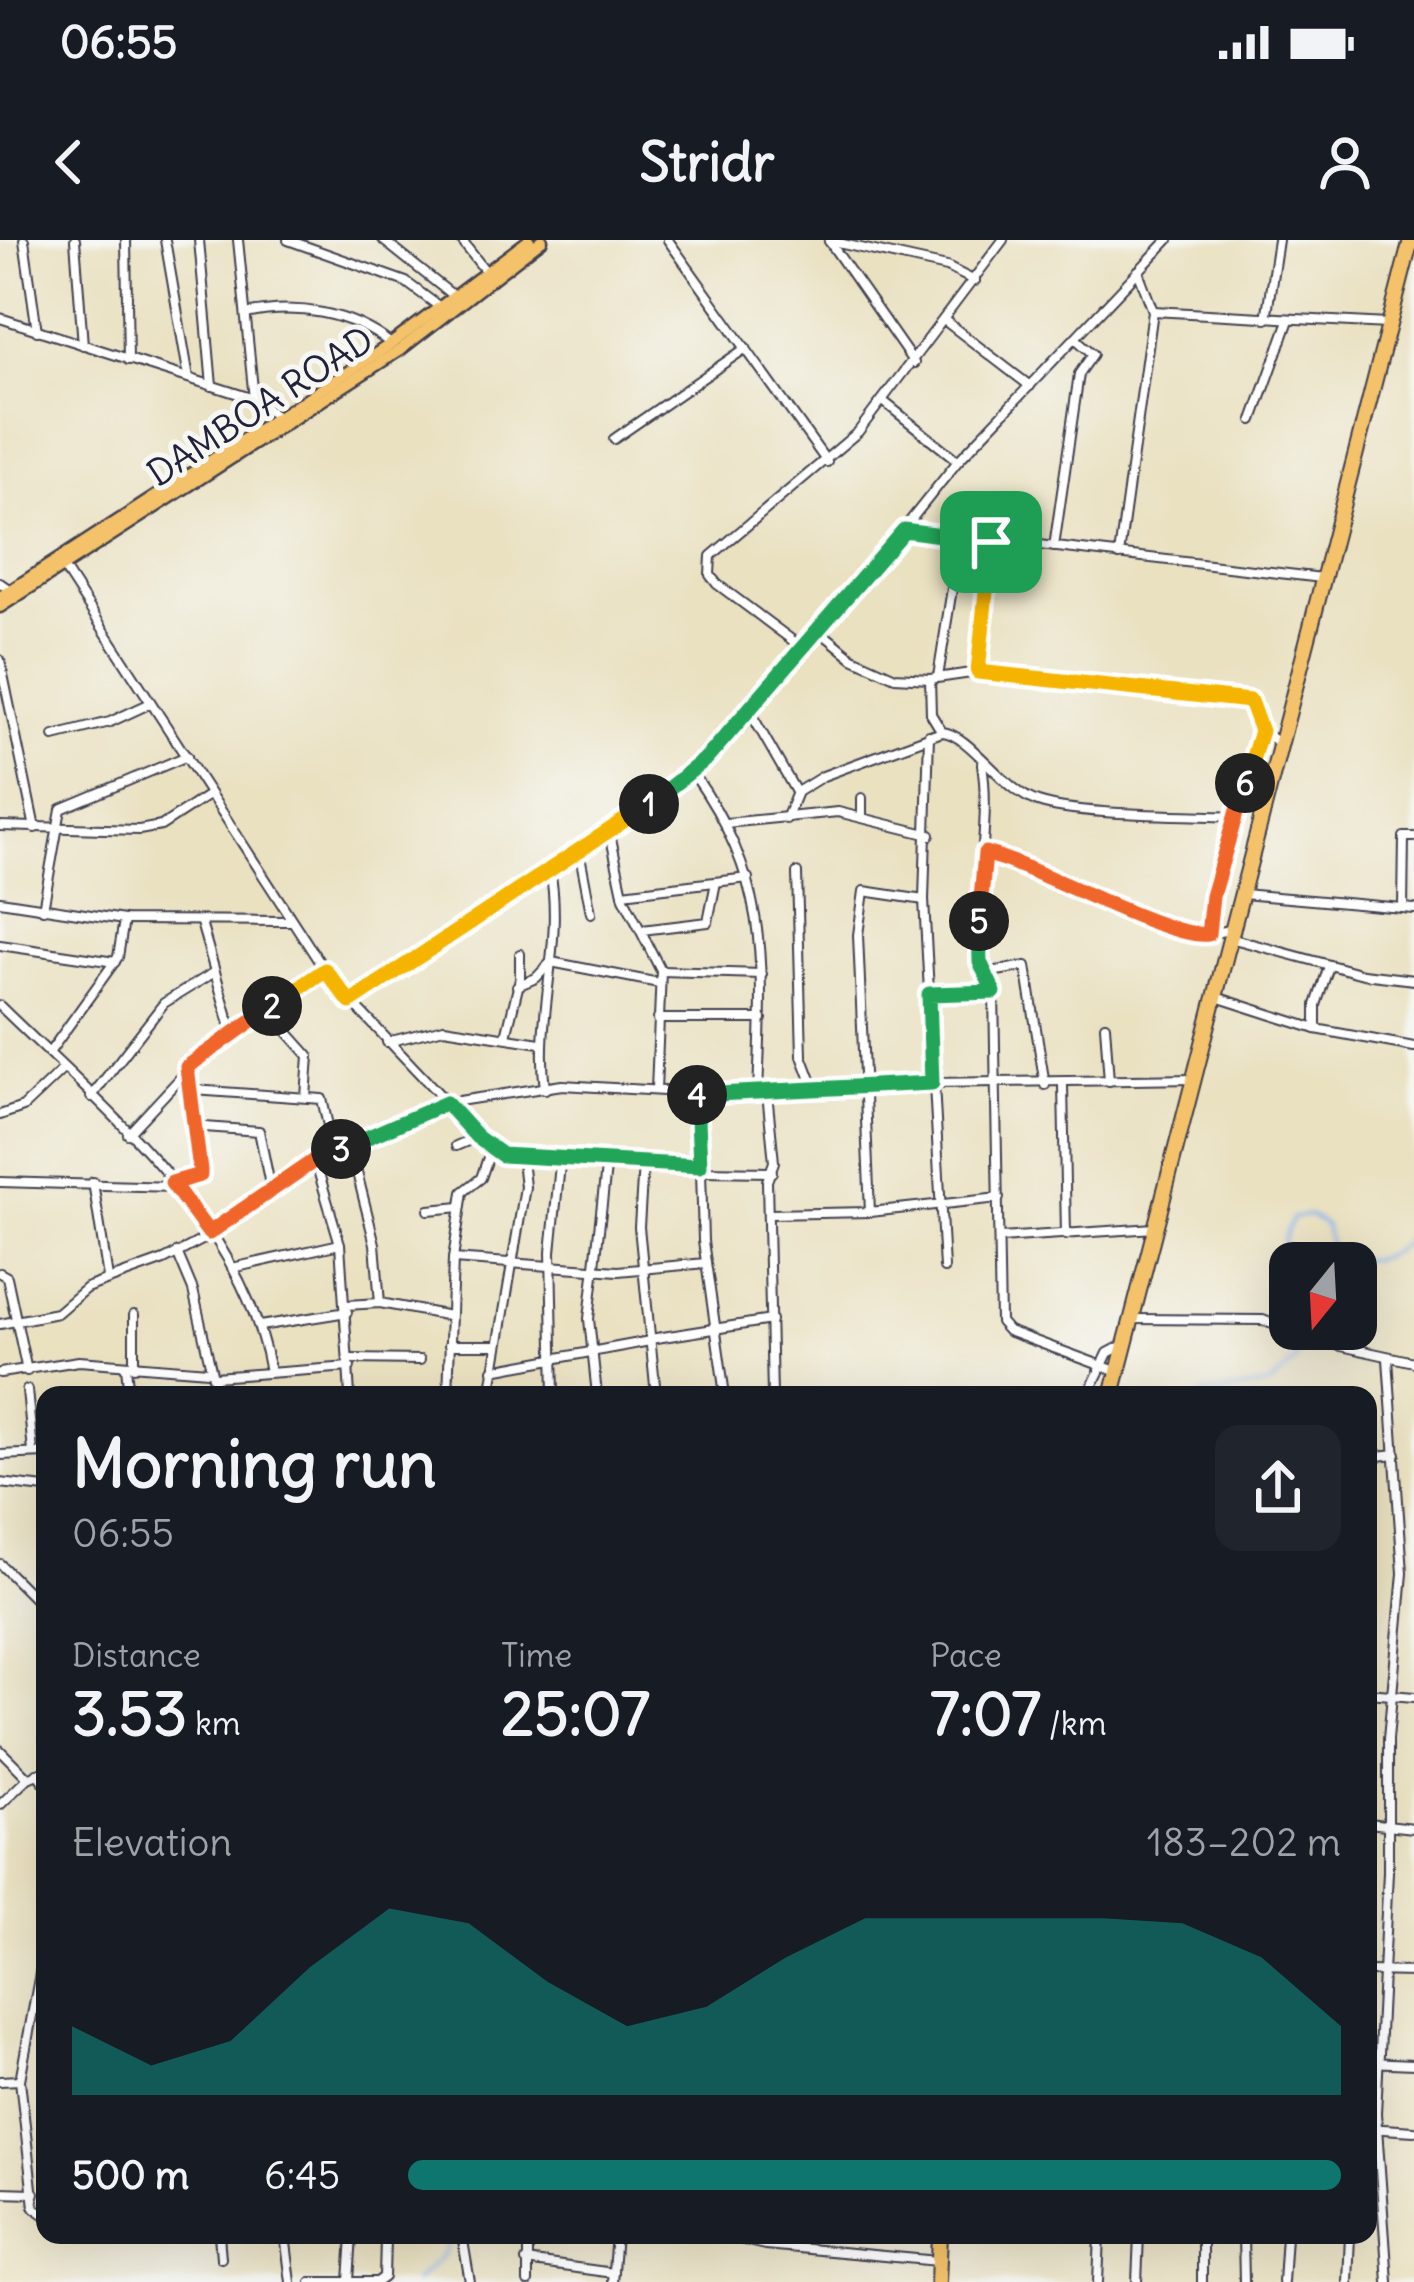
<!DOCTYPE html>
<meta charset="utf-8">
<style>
:root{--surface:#171b24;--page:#20242c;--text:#f1f3f6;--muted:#9ea1a6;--accent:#0f766e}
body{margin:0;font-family:Delius,sans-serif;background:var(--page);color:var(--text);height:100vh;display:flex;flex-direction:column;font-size:45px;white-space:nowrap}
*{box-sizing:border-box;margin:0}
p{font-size:39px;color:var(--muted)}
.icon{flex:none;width:66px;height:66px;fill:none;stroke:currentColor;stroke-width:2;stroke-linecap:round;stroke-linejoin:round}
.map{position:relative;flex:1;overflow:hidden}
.details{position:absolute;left:36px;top:1146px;width:1341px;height:858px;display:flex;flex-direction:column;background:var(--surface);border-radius:24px;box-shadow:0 12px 48px #0002}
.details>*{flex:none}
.needle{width:78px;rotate:198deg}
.controls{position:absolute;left:1269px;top:1002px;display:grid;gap:24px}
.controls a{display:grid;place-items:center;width:108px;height:108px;border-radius:24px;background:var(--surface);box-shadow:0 12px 48px #0002;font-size:60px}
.pin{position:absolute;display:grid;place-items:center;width:102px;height:102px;color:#fff;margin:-51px;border-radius:24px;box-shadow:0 6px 18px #0006}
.km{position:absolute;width:60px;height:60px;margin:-30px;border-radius:50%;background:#222;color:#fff;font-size:33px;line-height:60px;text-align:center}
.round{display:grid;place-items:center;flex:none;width:126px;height:126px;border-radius:24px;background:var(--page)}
.overview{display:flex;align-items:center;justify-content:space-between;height:204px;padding:0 36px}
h1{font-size:66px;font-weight:700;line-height:90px}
.figures{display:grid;grid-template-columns:repeat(3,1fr);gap:18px;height:204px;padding:12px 36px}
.figures div{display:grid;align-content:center}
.figures b{font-size:60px;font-weight:700}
.figures small{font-size:33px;font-weight:400}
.figures p{font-size:33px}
.chart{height:336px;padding:24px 36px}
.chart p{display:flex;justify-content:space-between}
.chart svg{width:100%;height:216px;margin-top:12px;fill:var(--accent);opacity:.7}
ul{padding:0 36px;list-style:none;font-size:39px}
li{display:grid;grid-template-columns:192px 144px 1fr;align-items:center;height:90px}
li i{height:30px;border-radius:15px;background:var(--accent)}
.status{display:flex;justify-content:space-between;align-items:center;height:84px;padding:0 60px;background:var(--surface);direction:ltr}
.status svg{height:33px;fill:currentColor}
header{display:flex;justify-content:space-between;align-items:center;height:156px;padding:0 36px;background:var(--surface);font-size:54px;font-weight:700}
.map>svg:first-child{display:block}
</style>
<div class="status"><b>06:55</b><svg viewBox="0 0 49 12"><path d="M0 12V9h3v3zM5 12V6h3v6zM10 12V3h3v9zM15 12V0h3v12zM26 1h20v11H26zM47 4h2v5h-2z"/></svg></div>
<header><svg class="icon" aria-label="back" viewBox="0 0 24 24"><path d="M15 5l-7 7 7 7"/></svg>Stridr<svg class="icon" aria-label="person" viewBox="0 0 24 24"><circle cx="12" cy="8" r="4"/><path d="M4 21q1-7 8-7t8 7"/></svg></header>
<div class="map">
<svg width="1414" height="2042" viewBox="0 0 1414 2042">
<rect width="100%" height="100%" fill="#f6f6f2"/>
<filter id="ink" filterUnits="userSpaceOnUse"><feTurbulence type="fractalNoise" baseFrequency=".00833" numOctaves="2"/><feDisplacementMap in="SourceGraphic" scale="24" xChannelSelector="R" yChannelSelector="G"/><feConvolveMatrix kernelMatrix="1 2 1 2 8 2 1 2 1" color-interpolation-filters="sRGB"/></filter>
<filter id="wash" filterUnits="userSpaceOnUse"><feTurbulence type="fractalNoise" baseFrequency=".004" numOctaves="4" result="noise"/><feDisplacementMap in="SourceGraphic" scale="48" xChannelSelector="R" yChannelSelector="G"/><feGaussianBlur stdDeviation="2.7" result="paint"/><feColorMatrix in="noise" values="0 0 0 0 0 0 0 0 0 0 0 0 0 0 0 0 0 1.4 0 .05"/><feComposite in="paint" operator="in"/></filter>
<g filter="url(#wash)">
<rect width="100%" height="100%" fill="#eae1c1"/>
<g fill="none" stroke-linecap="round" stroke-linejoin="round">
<g stroke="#82b3ee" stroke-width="3">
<path d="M1290 1065C1278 1031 1276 1010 1293 978L1309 975 1325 985 1330 1006C1362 1030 1393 1021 1414 989"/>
<polyline points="1201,1155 1271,1145 1297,1119 1298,1089"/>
<polyline points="415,2042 443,2014 451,1995"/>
</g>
</g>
</g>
<g filter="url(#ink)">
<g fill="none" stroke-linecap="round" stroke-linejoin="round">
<g stroke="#403f4f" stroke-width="12">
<g id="minor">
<polyline points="24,0 37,91"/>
<polyline points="75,0 83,105"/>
<polyline points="126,0 128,120"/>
<polyline points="165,0 189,138"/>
<polyline points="199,0 212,146"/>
<polyline points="238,0 254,159"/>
<polyline points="288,0 406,42 441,68"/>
<polyline points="383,0 456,58"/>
<polyline points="461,0 487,33"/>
<polyline points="668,0 827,222"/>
<polyline points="829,1 947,27 975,41"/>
<polyline points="829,1 914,123"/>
<polyline points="1153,71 1387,84"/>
<path d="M246 74C296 63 351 72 391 104"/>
<polyline points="0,78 254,159 280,179"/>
<polyline points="1266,79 1278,0"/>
<polyline points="944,80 1030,146"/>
<polyline points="883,161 958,221"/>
<polyline points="1253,180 1289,80"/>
<polyline points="614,199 746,108"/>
<polyline points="903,289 1322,338"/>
<polyline points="1054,307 1079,134 1093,114 1075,98"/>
<polyline points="1119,315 1153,71 1138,31"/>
<polyline points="63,327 331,740 491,909 522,919 561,915 701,926 701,931 772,932"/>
<polyline points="0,343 10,350"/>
<polyline points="821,392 853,418 895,437 930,439 978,432 1250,461 1261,491 1279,503"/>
<polyline points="804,409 717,344 710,335 711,316 858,192 1003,0"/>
<polyline points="0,420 35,588"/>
<polyline points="978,432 990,302"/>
<polyline points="938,437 960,298"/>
<path d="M930 439 931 474 942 492C970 494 1003 551 1038 562 1079 576 1186 574 1235 577"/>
<polyline points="749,470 796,552"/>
<polyline points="929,495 924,660 944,1028"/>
<polyline points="54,496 110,482 151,463"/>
<path d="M982 524C994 599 962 682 994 752L1000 1082 1008 1091 1116 1131"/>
<path d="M693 533C771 644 763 723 758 853"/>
<polyline points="862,558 862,578 930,595"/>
<polyline points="786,579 797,552 823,536 942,492"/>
<polyline points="726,583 838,572 862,578"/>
<polyline points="0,586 139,590 161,586 210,554"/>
<polyline points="609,589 624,658 661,731 656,850"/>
<polyline points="579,610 591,673"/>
<path d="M985 613C1038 627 1169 700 1208 694"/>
<polyline points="797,633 802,816 815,850"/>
<polyline points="623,653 748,638"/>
<polyline points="1243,654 1414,669"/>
<polyline points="0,661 124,680 290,681"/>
<polyline points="1403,668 1404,597 1414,597"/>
<polyline points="43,669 61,569 187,516"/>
<polyline points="201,683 232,791"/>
<polyline points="642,690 708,682 716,642"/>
<polyline points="1230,690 1208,694 1212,656 1261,491"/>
<polyline points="1230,698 1363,734 1414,740"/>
<polyline points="0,705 115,722"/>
<polyline points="661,731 762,734"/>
<polyline points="985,733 1026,726 1045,845"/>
<polyline points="517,746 536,738 551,722 659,743"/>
<polyline points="929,754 994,752"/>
<polyline points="1216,757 1316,789 1414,807"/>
<polyline points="350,762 693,533 821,392 958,221 1168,0"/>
<path d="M0 766C104 868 244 981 270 1132"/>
<polyline points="267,769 309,816 306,857"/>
<polyline points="658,779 762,779"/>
<polyline points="1105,785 1109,841"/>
<polyline points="1316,789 1316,765 1329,726"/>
<polyline points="506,796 520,739 520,714"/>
<polyline points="387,802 444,788 540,803"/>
<polyline points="49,813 118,717 124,680"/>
<polyline points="1063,845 1066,995"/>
<path d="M545 849C535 775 564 703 550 630"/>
<polyline points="193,850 322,859 334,912"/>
<polyline points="767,853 774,922 767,941 772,1155"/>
<polyline points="697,854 701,926"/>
<polyline points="91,857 164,763 213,733"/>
<polyline points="0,875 23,867 62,830"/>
<polyline points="191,886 259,891 271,950"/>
<polyline points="128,894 209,807 325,730"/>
<polyline points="350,905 375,1004 380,1063"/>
<polyline points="456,906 477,897"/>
<polyline points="315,920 340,1004 350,1155"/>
<polyline points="643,923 639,987 656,1155"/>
<polyline points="701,931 703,1001 725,1155"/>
<polyline points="0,942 174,947"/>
<polyline points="93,942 108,1038"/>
<polyline points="172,943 199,935 200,930 187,827"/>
<polyline points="429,970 460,967"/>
<polyline points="870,972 858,695 864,651 924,660"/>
<polyline points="769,974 870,972 999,958"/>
<polyline points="1000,998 1155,988"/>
<polyline points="177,1012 193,1050 217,1155"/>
<polyline points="453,1019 618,1031 706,1023"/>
<polyline points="232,1028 340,1004"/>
<polyline points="0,1033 7,1037 27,1131"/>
<polyline points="346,1065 380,1063 450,1076"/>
<polyline points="134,1075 134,1127"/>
<polyline points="1132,1079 1263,1080 1309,1099 1414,1122"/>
<polyline points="0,1084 57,1073 86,1048 164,1020 204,999 315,920 446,863 562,845 732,855 931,843 1195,839"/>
<polyline points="260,1086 347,1072"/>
<polyline points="650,1099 771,1080"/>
<polyline points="449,1105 497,1105"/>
<polyline points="350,1119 420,1120"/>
<polyline points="1388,1119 1403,1333 1388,1499 1388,1632 1376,1873 1388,2042"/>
<polyline points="126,1127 129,1155"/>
<polyline points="493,1130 650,1101"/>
<polyline points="0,1133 79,1121 208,1131"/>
<polyline points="214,1137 350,1127"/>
<polyline points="27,1150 33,1212"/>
<polyline points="448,1150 490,1153"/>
<polyline points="448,1155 453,1019 463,952 481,938 491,909"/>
<polyline points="490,1155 525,947 522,919"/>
<polyline points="554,1155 551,1012 561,915"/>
<polyline points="597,1155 589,1079 607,919"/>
<polyline points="1088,1155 1108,1113 1123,1105"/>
<polyline points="0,1215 45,1213"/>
<polyline points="1368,1217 1396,1214"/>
<polyline points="0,1243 45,1248"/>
<polyline points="0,1324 45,1369"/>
<polyline points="1368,1453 1414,1457"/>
<polyline points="0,1510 28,1538"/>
<polyline points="37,1533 45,1544"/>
<polyline points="0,1565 28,1538 45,1531"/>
<polyline points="1368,1583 1414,1588"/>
<polyline points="45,1706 20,1840 34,1967 45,1975"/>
<polyline points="1368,1731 1414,1732"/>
<polyline points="1368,1822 1414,1824"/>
<polyline points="0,1841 20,1840"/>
<polyline points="1368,1888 1414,1891"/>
<polyline points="0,1952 34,1953"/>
<polyline points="219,1995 221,2018"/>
<polyline points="285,1995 291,2042"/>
<polyline points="462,1995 470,2042"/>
<polyline points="722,1995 765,2005 938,2021"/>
<polyline points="1243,1995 1244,2042"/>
<polyline points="352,1998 402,1995"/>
<polyline points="526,2021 613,2033"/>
<polyline points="349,2041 352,1996"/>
<polyline points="311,2042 375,2042"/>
<polyline points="377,2042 384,2037 385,1999"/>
<polyline points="528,2042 528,1995"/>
<polyline points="612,2042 616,1995"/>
<polyline points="1098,2042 1100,1995"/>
<polyline points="1137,2042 1139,1995"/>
<polyline points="1202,2042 1202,1995"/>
<polyline points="1283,2042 1286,1995"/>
<polyline points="1348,2042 1350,1995"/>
</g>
</g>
<g stroke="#403f4f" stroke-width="15">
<g id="major">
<polyline points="0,357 391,104 529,0"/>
<polyline points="0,367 400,110 542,0"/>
</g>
</g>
<g stroke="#403f4f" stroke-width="18">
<g id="highway">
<polyline points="1112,1155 1411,0"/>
<polyline points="938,2042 940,1995"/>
</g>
</g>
<use href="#minor" stroke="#fff" stroke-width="8"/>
<use href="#major" stroke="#f4c26a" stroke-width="10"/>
<use href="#highway" stroke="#f4c26a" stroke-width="14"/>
</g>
</g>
<g fill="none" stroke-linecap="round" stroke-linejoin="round" filter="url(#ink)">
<g stroke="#fff" stroke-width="24">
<polyline id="split-1" points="649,564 707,518 904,290 991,302"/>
</g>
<g stroke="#fff" stroke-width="24">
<polyline id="split-2" points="272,766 325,730 350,762 649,564"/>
</g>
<g stroke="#fff" stroke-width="24">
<polyline id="split-3" points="272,766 187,827 200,930 200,935 172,943 209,993 315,920 341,909"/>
</g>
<g stroke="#fff" stroke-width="24">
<polyline id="split-4" points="341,909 446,863 477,897 502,915 700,926 697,855"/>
</g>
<g stroke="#fff" stroke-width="24">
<polyline id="split-5" points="697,855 932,843 929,754 994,752 980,722 979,681"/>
</g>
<g stroke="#fff" stroke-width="24">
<path id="split-6" d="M979 681 985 613C1039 627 1167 699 1208 694L1212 656 1245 543"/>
</g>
<g stroke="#fff" stroke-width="24">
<polyline id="split-7" points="991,302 978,432 1250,461 1261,491 1245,543"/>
</g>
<use href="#split-1" stroke="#22a559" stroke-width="15"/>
<use href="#split-2" stroke="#f5b400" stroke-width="15"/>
<use href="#split-3" stroke="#f0652b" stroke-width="15"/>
<use href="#split-4" stroke="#22a559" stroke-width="15"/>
<use href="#split-5" stroke="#22a559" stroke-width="15"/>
<use href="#split-6" stroke="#f0652b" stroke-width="15"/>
<use href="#split-7" stroke="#f5b400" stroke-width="15"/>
</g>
<g text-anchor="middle" stroke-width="10" stroke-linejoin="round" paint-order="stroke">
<g font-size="36" fill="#22223b" stroke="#f6f6f2">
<text transform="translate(260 166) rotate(-33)" y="13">DAMBOA ROAD</text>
</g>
</g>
</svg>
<div class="controls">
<a><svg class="needle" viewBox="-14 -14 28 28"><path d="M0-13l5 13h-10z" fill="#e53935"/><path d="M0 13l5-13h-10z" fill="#9ea1a6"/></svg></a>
</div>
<div class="pin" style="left:991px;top:302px;background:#1e9e55"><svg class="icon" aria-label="arrive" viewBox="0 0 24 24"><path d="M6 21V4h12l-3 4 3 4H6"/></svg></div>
<b class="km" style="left:649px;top:564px">1</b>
<b class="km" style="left:272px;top:766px">2</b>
<b class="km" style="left:341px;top:909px">3</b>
<b class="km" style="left:697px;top:855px">4</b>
<b class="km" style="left:979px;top:681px">5</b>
<b class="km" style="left:1245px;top:543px">6</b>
<section class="details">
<div class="overview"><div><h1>Morning run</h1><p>06:55</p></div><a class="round"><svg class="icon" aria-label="share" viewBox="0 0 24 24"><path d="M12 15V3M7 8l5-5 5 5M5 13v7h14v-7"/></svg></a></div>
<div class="figures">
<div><p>Distance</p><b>3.53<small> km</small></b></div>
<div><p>Time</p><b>25:07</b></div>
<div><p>Pace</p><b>7:07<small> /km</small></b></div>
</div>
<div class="chart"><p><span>Elevation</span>183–202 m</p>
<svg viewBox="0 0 160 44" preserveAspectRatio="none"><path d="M0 44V30L10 38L20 33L30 18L40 6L50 9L60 21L70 30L80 26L90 16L100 8L110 8L120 8L130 8L140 9L150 16L160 30V44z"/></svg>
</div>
<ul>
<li><b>500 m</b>6:45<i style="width:100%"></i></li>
</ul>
</section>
</div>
